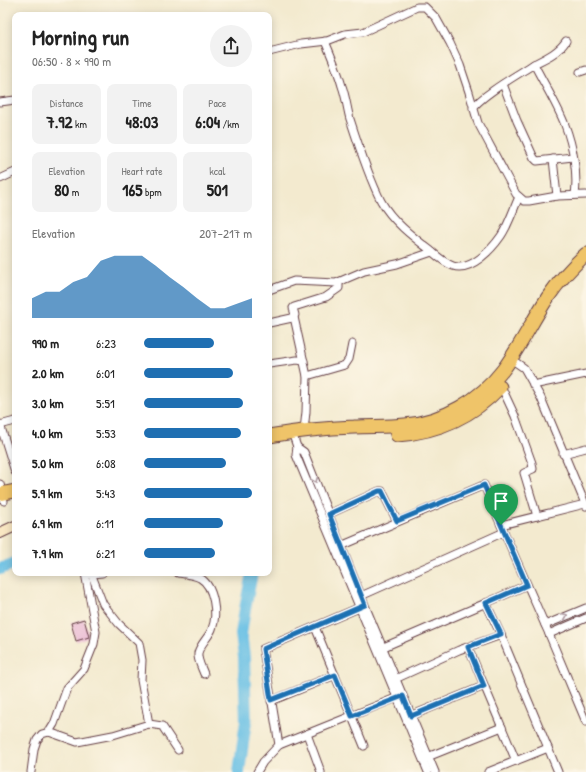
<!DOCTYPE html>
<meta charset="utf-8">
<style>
:root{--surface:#fff;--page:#f2f2f2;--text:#222;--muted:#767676;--accent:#1f6fb2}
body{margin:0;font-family:"Patrick Hand",sans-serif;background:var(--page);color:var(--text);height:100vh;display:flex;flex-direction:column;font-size:15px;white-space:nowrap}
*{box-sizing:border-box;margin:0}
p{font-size:13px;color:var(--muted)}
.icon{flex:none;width:22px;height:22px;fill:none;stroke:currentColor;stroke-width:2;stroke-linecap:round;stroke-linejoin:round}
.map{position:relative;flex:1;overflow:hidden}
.details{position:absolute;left:12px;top:12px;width:260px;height:564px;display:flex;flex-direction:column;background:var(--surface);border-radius:8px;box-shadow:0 2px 10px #0003}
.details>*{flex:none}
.pin{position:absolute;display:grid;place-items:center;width:34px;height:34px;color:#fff;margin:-41px -17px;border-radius:50% 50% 50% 0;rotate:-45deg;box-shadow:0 0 4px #0007}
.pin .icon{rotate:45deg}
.round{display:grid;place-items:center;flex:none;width:42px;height:42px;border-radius:21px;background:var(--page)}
.summary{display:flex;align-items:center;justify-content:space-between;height:68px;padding:0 20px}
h1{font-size:22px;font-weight:700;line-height:30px}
.stats{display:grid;grid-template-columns:repeat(3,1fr);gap:6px;height:68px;padding:4px 20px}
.stats div{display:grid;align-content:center;border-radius:8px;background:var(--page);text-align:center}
.stats b{font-size:17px;font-weight:700}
.stats small{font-size:11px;font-weight:400}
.stats p{font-size:11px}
.chart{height:112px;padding:8px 20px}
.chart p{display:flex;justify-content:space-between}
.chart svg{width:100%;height:72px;margin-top:4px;fill:var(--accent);opacity:.7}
ul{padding:0 20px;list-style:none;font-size:13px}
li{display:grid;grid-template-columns:64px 48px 1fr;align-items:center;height:30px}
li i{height:10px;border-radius:5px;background:var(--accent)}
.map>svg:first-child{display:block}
</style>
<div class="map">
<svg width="586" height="772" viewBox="0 0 586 772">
<rect width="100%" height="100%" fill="#fcf5e5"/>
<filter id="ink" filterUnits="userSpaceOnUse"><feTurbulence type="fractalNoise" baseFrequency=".025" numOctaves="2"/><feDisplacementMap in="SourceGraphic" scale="8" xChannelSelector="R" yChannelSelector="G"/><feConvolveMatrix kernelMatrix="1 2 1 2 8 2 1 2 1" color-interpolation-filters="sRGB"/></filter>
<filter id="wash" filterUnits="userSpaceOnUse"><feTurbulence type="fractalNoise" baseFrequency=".012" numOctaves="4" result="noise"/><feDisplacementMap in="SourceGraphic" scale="16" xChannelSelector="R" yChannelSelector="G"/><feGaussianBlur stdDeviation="0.9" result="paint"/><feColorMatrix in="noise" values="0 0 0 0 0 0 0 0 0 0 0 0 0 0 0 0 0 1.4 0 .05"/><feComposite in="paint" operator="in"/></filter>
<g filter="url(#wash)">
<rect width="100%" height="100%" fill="#f3eacf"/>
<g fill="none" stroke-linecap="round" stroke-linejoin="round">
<g stroke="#67c0e5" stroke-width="12">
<polyline points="0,569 15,563"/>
<polyline points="239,772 246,721 244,657 241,634 245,609 252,573"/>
</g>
</g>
<g id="blocks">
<polygon fill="#e2a0cd" points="84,619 89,637 76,641 71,623"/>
</g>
</g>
<g filter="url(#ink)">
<use href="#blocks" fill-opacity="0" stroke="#633d44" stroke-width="1"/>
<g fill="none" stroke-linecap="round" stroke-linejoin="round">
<g stroke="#633d44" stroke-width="9">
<g id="street">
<path d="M325 41C331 56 338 71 342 86 346 97 347 108 350 119 358 144 369 178 381 201 392 221 413 237 430 250 437 256 444 263 453 266 471 272 492 249 501 236 509 224 513 210 519 197"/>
<polyline points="269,52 301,44 327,41 345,34 363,32 417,7 425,7 436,18 450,43 460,65 469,92 478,123 516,194 524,201 529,201 557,196 586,195"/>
<path d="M534 64C546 58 559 52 566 41"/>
<polyline points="580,72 586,70"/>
<polyline points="503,84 517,121 534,158 537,161 573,157"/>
<polyline points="0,102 15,100"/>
<path d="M473 108C483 94 519 74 534 64 544 84 557 104 565 125 573 146 578 173 575 195"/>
<polyline points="553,159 557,196"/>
<polyline points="0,179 15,172"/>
<polyline points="269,290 294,281 336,283 364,271 397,264 432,252"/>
<polyline points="294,317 307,376 306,412 304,430"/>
<polyline points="269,323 292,318 295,315 293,308 294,307 326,297 339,288 339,282"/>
<polyline points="511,359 524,368 541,398 586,506"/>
<polyline points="269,364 297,360 304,361"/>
<polyline points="307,376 345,365 349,359 352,344"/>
<polyline points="533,385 586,374"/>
<polyline points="501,386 515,416 532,463 533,469 524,473 537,516"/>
<polyline points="0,424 15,472"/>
<polyline points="0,425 15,421"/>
<polyline points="292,432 297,447 296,455 428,772"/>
<polyline points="297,447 304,452 361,596 435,772"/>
<polyline points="563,454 586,448"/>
<polyline points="0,484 4,501"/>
<polyline points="329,514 379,491 382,491 397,521"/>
<polyline points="501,525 585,504"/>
<polyline points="341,546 484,485 504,532"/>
<polyline points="91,573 103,604 119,624 139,643 142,660 141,680 149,724 162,726 178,750"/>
<path d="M178 573C185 574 194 575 200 578 214 586 218 614 212 629 209 637 200 644 198 653 197 660 202 668 204 674"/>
<polyline points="92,574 102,573"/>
<polyline points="361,596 504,532 549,634 586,722"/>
<polyline points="486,603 527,585"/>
<polyline points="545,625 586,608"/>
<polyline points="315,627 364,746"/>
<polyline points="549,634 586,618"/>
<polyline points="468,647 516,761"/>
<polyline points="379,649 486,603 501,635"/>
<polyline points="393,680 459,650 501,635 558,772"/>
<polyline points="271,701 335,675"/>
<polyline points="408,717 484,686"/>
<polyline points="49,732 54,724 67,688 84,669 94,644 96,632 85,573"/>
<polyline points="307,734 321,772"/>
<polyline points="279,745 263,649 363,606"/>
<polyline points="425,758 502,727"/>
<polyline points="31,772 34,749 37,740 42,734 49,732 77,742 113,735 149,724"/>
<polyline points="257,772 263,762 279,745 401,696"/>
<polyline points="488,772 548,748"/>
</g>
</g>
<g stroke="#633d44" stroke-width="12">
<polyline id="secondary" points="0,533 15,526"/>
</g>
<g stroke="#633d44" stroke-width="15">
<g id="highway">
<path d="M397 435C437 432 473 416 500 387"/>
<path d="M269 436C297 431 325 428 354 427 371 426 388 427 405 425 443 422 480 400 503 370 520 347 532 321 548 297 559 281 572 267 586 254"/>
<polyline points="0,494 15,491"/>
</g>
</g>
<use href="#street" stroke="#fff" stroke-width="7"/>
<use href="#secondary" stroke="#f9e7c3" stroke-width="10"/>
<use href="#highway" stroke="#efc469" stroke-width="13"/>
</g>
<defs><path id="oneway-chevron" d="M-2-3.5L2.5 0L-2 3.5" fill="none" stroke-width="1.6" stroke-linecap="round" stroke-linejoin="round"/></defs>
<g stroke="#ae9aa0">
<use href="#oneway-chevron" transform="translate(315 480) rotate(68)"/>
<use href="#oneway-chevron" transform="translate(565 616) rotate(-23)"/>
</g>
</g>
<g fill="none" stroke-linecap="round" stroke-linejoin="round" filter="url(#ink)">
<g stroke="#fff" stroke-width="8">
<polygon id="route" points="484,485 527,585 486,603 501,634 468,647 484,686 411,716 403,696 352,716 335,675 271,700 263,649 365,605 329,514 379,491 382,491 397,521"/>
</g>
<use href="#route" stroke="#1f6fb2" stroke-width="5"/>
</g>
</svg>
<div class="pin" style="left:501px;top:525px;background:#1e9e55"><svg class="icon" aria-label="arrive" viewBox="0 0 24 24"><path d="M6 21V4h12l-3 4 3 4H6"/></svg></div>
<section class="details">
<div class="summary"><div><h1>Morning run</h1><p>06:50 · 8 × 990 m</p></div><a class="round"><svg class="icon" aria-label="share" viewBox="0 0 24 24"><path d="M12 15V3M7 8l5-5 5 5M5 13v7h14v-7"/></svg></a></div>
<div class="stats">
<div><p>Distance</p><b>7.92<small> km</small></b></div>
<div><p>Time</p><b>48:03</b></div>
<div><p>Pace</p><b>6:04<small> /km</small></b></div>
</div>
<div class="stats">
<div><p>Elevation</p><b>80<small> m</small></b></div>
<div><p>Heart rate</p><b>165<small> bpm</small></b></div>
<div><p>kcal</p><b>501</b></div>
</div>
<div class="chart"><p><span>Elevation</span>207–217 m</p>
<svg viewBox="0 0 160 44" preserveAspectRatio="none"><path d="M0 44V32L10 28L20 28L30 22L40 19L50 9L60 6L70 6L80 6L90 12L100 19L110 25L120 32L130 38L140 38L150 35L160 32V44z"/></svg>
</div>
<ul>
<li><b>990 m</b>6:23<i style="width:65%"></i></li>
<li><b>2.0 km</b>6:01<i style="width:82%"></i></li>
<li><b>3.0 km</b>5:51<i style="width:92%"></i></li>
<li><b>4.0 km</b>5:53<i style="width:90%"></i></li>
<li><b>5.0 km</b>6:08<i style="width:76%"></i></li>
<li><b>5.9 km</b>5:43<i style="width:100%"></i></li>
<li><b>6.9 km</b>6:11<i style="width:73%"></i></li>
<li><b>7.9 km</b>6:21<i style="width:66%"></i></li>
</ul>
</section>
</div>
